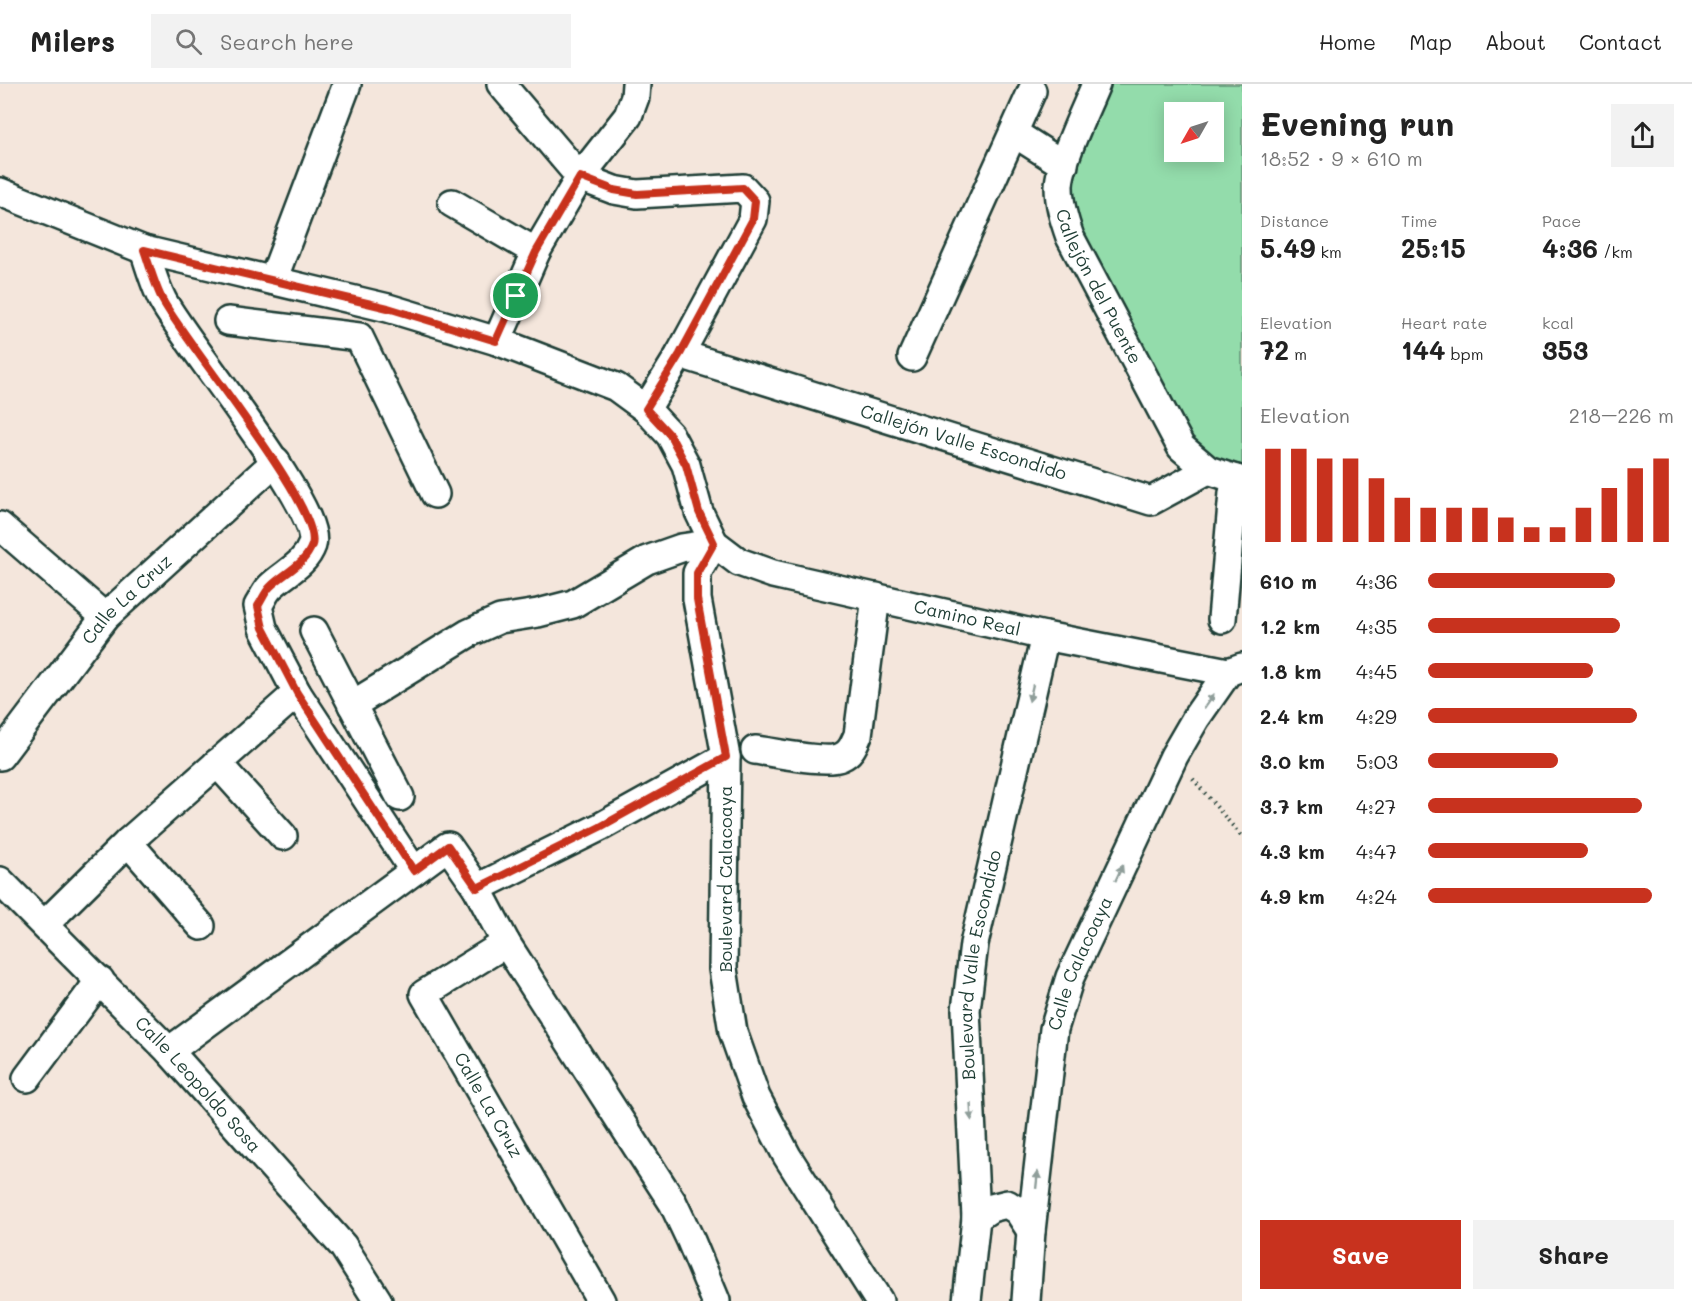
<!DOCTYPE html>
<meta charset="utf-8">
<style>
:root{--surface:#fff;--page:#f2f2f2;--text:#222;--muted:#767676;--line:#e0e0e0;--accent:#c8321e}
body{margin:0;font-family:Mali,sans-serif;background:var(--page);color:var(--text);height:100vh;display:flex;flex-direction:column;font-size:22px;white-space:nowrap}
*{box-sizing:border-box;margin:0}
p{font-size:20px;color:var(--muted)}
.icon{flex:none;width:33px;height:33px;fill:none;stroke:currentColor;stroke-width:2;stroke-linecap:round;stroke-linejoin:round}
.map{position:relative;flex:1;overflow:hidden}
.sheet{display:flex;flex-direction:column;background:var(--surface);width:450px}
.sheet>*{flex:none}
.needle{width:39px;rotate:231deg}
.buttons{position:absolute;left:1164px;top:18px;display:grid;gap:12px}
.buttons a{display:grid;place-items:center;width:60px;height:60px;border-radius:0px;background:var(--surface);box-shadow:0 3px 15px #0003;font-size:30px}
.pin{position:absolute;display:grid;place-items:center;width:51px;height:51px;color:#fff;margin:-26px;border:3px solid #fff;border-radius:50%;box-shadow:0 2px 6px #0007}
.round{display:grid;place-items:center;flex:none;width:63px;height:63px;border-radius:0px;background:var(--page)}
.overview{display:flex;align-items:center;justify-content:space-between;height:102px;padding:0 18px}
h1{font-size:33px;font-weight:700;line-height:45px}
.figures{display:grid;grid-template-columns:repeat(3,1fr);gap:9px;height:102px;padding:6px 18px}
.figures div{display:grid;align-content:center}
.figures b{font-size:26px;font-weight:700}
.figures small{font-size:16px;font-weight:400}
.figures p{font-size:16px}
.chart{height:168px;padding:12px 18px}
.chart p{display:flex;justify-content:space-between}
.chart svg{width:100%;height:108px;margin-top:6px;stroke:var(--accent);stroke-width:6}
.cta{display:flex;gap:12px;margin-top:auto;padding:12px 18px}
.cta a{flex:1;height:69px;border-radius:0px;background:var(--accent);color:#fff;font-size:24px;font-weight:700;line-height:69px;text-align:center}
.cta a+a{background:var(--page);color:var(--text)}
ul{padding:0 18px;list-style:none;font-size:20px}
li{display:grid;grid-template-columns:96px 72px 1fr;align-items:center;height:45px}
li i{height:15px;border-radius:8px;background:var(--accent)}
header{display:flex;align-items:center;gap:36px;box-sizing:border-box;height:84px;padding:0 30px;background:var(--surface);border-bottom:2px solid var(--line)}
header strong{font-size:28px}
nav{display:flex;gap:33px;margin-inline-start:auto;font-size:21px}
.search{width:420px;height:54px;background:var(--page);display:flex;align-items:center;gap:15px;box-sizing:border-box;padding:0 21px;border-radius:0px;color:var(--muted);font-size:22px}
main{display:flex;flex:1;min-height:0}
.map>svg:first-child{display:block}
</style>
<header>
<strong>Milers</strong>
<div class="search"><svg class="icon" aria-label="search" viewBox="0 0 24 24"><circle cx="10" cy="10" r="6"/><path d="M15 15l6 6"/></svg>Search here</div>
<nav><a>Home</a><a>Map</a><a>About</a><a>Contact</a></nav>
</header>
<main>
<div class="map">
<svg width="1242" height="1217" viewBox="0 0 1242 1217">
<rect width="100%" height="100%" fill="#f4e6dc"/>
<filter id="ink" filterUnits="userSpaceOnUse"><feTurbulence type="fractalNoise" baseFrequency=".0167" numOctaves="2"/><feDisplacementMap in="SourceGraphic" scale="12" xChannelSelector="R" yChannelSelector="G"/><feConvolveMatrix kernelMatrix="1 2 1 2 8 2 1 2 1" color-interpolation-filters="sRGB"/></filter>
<g filter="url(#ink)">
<path fill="#93dcab" stroke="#598c70" stroke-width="1.5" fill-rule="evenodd" d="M1104 0H1242V394L1208 386 1079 151 1068 106ZM1174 28H1214V68H1174Z"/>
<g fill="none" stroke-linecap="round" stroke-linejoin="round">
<g stroke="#1f3d34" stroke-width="32">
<g id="minor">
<polyline points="501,0 580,93 614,106 637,110 743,104 755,117 753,135 680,270 646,325"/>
<path id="s1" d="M1096 0C1086 25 1060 77 1059 102 1059 120 1064 136 1070 153L1181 363 1208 386 1242 397"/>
<polyline points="1014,49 1064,81"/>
<path id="s2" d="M0 108 144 166 388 224 497 257 616 303 646 325 670 351 686 381 699 428 714 459 739 478 773 490 1045 552 1228 588"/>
<polyline points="452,119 536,168"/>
<path d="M144 166C150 183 155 202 163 217 186 260 324 426 312 461 305 481 284 489 270 503 265 508 262 516 258 522L263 544 297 609 414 787"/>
<polyline points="273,196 347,0"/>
<polyline points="228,237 359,253 435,410"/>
<polyline points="497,257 536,168 580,93 628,32 635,13 636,0"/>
<path id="s3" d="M680 270 1151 417 1208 386"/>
<polyline points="912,273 1032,7"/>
<polyline points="0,442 105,533"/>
<polyline points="714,459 697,489 697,515 726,673 723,885 733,948 756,1013 787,1072 879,1217"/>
<polyline points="1222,535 1233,409 1236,395"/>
<polyline points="314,547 400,713"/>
<polyline points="352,621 469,549 500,535 538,529 573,520 647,476 681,464 714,459"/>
<path d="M755 666C773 668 826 680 841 673 851 669 854 660 858 651L876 513"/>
<path id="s4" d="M0 672 105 533 276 377"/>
<polyline points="217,679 283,752"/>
<polyline points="128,758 201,842"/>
<path id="s5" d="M0 797 169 967 343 1162 378 1217"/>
<polyline points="477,804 600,743 726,673"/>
<polyline points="45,840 128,758 297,609"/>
<path id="s6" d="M506 859 424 910 601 1217"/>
<polyline points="169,967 448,762 477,804 506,859 673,1119 691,1157 716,1217"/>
<polyline points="27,994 100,896"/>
<polyline points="976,1134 991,1124 1007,1120 1018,1127 1031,1147"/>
<path id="s7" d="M967 1217 976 1134 966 926 974 860 1045 552"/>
<path id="s8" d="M1026 1217 1031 1147 1054 945 1070 893 1174 672 1196 634 1228 588 1242 583"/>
</g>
</g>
<polyline stroke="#1f3d34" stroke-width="4" stroke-dasharray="1.5 4.5" stroke-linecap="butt" points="1193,695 1242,753"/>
<use href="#minor" stroke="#fff" stroke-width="27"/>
</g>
<defs><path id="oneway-solid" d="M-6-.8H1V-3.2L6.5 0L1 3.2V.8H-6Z" transform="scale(1.5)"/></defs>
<g fill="#8f9e9a">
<use href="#oneway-solid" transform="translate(1031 609) rotate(103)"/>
<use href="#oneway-solid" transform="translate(1209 617) rotate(-55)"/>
<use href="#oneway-solid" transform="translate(1119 789) rotate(-65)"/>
<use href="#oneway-solid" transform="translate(971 1028) rotate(87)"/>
<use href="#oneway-solid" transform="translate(1037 1096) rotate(-84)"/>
</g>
</g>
<g fill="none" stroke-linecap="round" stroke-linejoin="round" filter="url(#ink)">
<g stroke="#fff" stroke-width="12">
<path id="route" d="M580 93 614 106 637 110 743 104 755 117 753 135 680 270 646 325 670 351 686 381 699 428 714 459 697 489V515L726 673 600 743 477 804 448 762 414 787 297 609 263 544 258 522C262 516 265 508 270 503 284 489 305 481 312 461 324 426 186 260 163 217 155 202 150 183 144 166L388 224 496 257 536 168Z"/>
</g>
<use href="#route" stroke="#c8321e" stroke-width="8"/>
</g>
<g text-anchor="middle" stroke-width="4.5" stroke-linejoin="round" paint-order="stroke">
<g font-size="18" fill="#1f3d34" stroke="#fff">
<text dy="6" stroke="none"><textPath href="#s1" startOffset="218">Callejón del Puente</textPath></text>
<text dy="6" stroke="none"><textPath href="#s3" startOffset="297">Callejón Valle Escondido</textPath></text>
<text dy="6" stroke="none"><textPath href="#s4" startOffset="202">Calle La Cruz</textPath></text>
<text dy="6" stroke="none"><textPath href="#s2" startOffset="1104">Camino Real</textPath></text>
<text transform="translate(726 795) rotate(-90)" y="6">Boulevard Calacoaya</text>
<text dy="6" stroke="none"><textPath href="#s8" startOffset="344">Calle Calacoaya</textPath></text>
<text dy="6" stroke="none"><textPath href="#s7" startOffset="338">Boulevard Valle Escondido</textPath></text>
<text dy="6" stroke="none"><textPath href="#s5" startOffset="284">Calle Leopoldo Sosa</textPath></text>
<text dy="6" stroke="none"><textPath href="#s6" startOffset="225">Calle La Cruz</textPath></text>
</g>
</g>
</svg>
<div class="buttons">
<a><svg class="needle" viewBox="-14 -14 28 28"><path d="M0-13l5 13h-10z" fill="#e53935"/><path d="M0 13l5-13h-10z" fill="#767676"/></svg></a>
</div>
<div class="pin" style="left:516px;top:212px;background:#1e9e55"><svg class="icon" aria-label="arrive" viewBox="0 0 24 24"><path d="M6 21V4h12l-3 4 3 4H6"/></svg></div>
</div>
<section class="sheet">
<div class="overview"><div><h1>Evening run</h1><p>18:52 · 9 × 610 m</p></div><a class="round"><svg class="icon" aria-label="share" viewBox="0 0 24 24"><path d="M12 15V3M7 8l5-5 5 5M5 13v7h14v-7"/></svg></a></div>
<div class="figures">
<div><p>Distance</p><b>5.49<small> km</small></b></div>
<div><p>Time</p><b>25:15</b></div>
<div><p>Pace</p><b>4:36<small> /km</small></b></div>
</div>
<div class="figures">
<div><p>Elevation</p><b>72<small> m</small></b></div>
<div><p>Heart rate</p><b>144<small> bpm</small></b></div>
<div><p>kcal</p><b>353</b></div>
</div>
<div class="chart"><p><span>Elevation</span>218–226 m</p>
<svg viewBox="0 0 160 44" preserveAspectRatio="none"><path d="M5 44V6M15 44V6M25 44V10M35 44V10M45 44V18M55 44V26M65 44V30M75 44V30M85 44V30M95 44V34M105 44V38M115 44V38M125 44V30M135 44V22M145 44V14M155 44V10"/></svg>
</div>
<ul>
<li><b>610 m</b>4:36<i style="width:76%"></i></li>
<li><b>1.2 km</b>4:35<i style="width:78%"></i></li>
<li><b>1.8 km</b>4:45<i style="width:67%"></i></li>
<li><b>2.4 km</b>4:29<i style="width:85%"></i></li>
<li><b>3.0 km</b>5:03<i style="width:53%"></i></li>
<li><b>3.7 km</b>4:27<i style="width:87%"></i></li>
<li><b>4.3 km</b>4:47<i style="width:65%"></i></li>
<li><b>4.9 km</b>4:24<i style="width:91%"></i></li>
</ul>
<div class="cta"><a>Save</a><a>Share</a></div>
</section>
</main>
